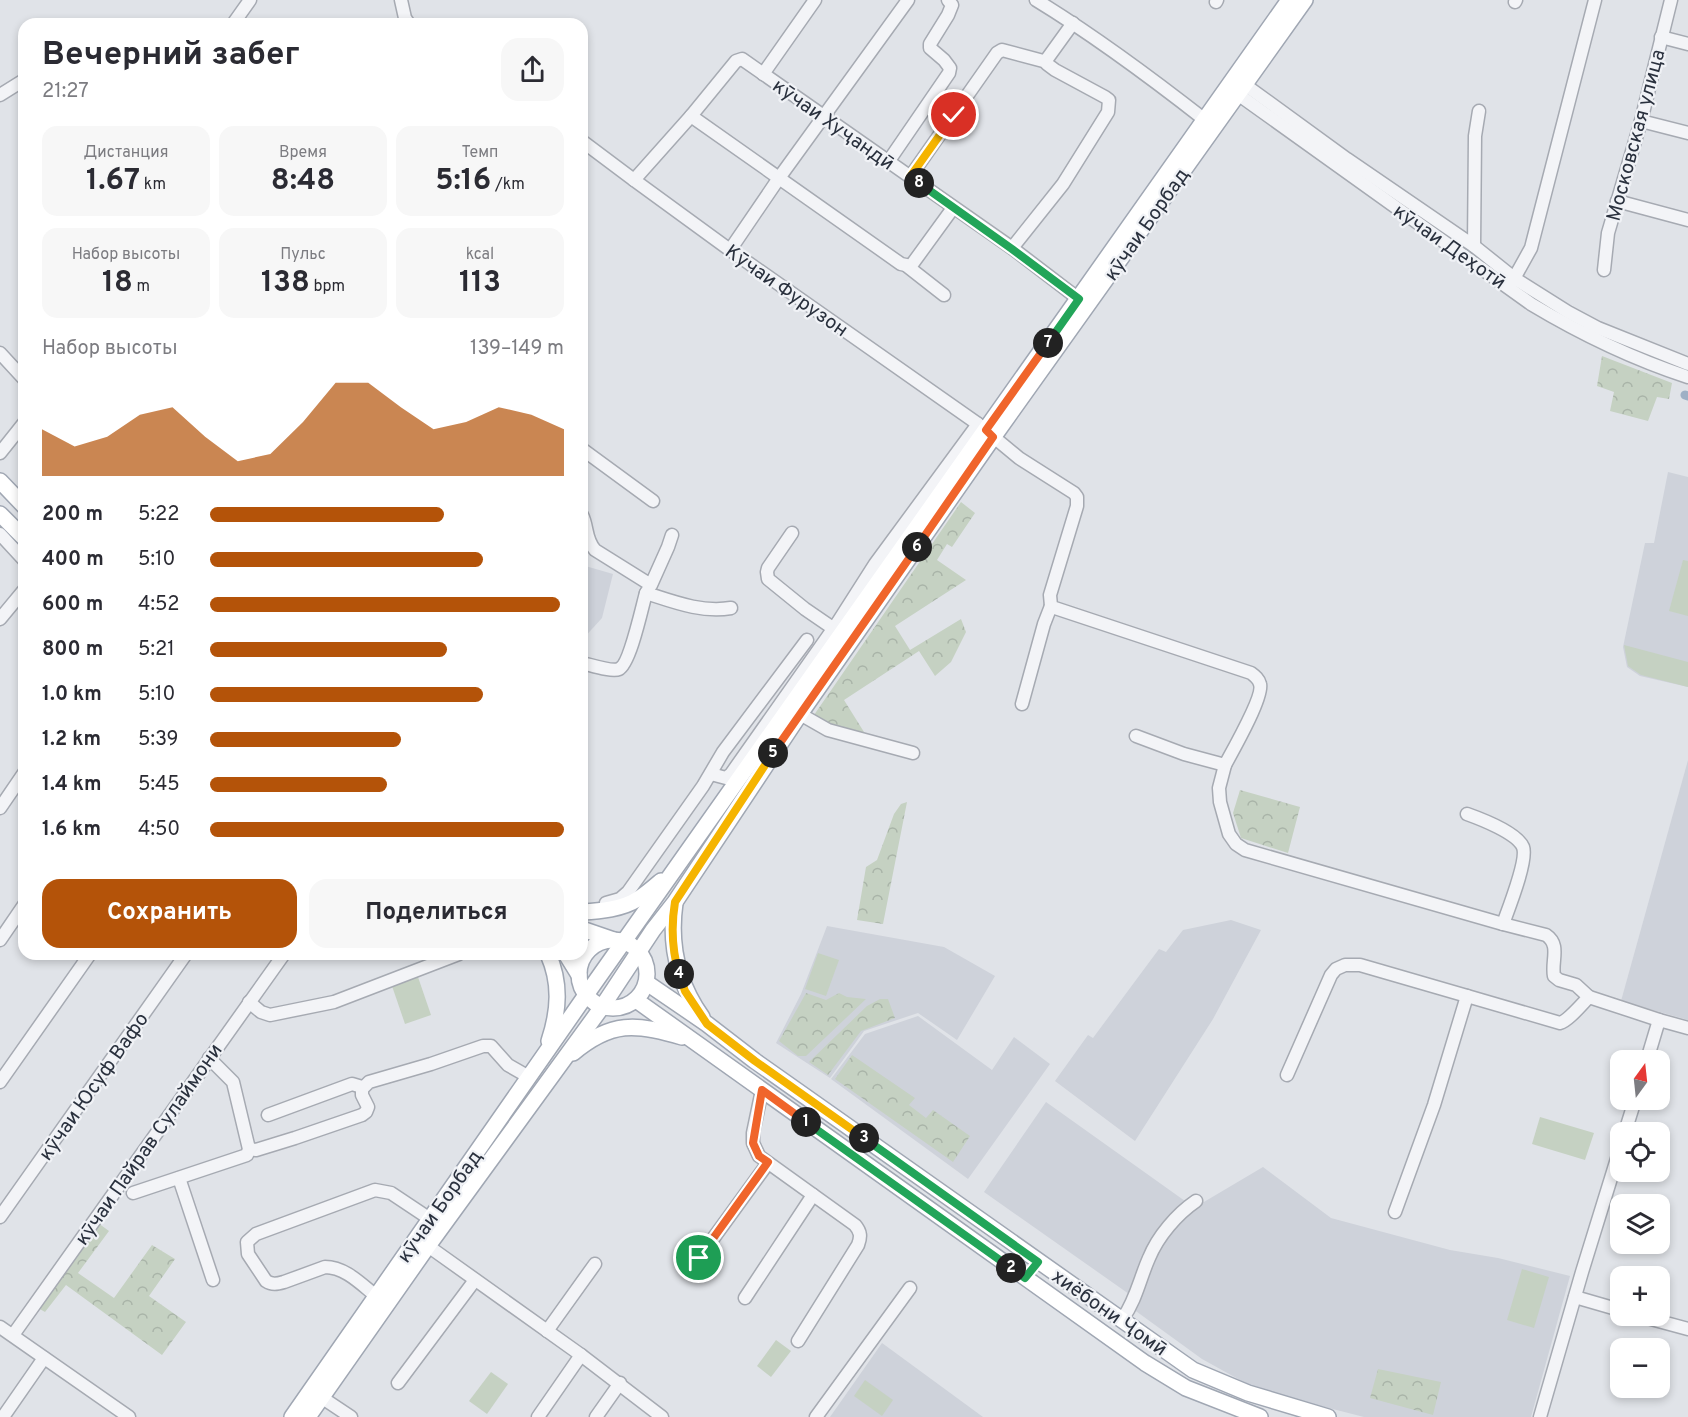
<!DOCTYPE html>
<html lang="ru">
<meta charset="utf-8">
<style>
:root{--surface:#fff;--page:#f7f7f7;--text:#2b2b33;--muted:#7c7c81;--accent:#b45309}
body{margin:0;font-family:Overpass,sans-serif;background:var(--page);color:var(--text);height:100vh;display:flex;flex-direction:column;font-size:22px;white-space:nowrap}
*{box-sizing:border-box;margin:0}
p{font-size:20px;color:var(--muted)}
.icon{flex:none;width:33px;height:33px;fill:none;stroke:currentColor;stroke-width:2;stroke-linecap:round;stroke-linejoin:round}
.map{position:relative;flex:1;overflow:hidden}
.details{position:absolute;left:18px;top:18px;width:570px;height:942px;display:flex;flex-direction:column;background:var(--surface);border-radius:18px;box-shadow:0 3px 9px #0003}
.details>*{flex:none}
.needle{width:39px;rotate:15deg}
.tools{position:absolute;left:1610px;top:1050px;display:grid;gap:12px}
.tools a{display:grid;place-items:center;width:60px;height:60px;border-radius:12px;background:var(--surface);box-shadow:0 3px 9px #0003;font-size:30px}
.pin{position:absolute;display:grid;place-items:center;width:51px;height:51px;color:#fff;margin:-26px;border:3px solid #fff;border-radius:50%;box-shadow:0 2px 6px #0007}
.km{position:absolute;width:30px;height:30px;margin:-15px;border-radius:50%;background:#222;color:#fff;font-size:16px;line-height:30px;text-align:center}
.round{display:grid;place-items:center;flex:none;width:63px;height:63px;border-radius:18px;background:var(--page)}
.head{display:flex;align-items:center;justify-content:space-between;height:102px;padding:0 24px}
h1{font-size:33px;font-weight:700;line-height:45px}
.stats{display:grid;grid-template-columns:repeat(3,1fr);gap:9px;height:102px;padding:6px 24px}
.stats div{display:grid;align-content:center;border-radius:15px;background:var(--page);text-align:center}
.stats b{font-size:30px;font-weight:700}
.stats small{font-size:16px;font-weight:400}
.stats p{font-size:16px}
.chart{height:168px;padding:12px 24px}
.chart p{display:flex;justify-content:space-between}
.chart svg{width:100%;height:108px;margin-top:6px;fill:var(--accent);opacity:.7}
.primary-button{display:flex;gap:12px;margin-top:auto;padding:12px 24px}
.primary-button a{flex:1;height:69px;border-radius:18px;background:var(--accent);color:#fff;font-size:24px;font-weight:700;line-height:69px;text-align:center}
.primary-button a+a{background:var(--page);color:var(--text)}
ul{padding:0 24px;list-style:none;font-size:20px}
li{display:grid;grid-template-columns:96px 72px 1fr;align-items:center;height:45px}
li i{height:15px;border-radius:8px;background:var(--accent)}
.map>svg:first-child{display:block}
</style>
<div class="map">
<svg width="1688" height="1417" viewBox="0 0 1688 1417">
<defs>
<pattern id="forest-crowns" width="20" height="18" patternUnits="userSpaceOnUse" patternTransform="scale(1.5)"><rect width="20" height="18" fill="#c5d1c2"/><path d="M2 6a3 3 0 1 1 6 0M12 15a3 3 0 1 1 6 0" fill="none" stroke="#a9b4a8"/></pattern>
</defs>
<rect width="100%" height="100%" fill="#e0e3e8"/>
<g fill="#ced2da">
<polygon points="1668,472 1688,477 1688,687 1640,676 1627,667 1623,647 1645,543 1654,543"/>
<polygon points="582,565 613,574 602,618 582,640"/>
<polygon points="1688,760 1688,1020 1621,1001"/>
<polygon points="1231,920 1261,930 1213,1019 1135,1141 1055,1081 1088,1035 1093,1038 1159,949 1166,952 1183,930"/>
<polygon points="827,926 944,947 995,976 957,1040 918,1013 864,1031 830,1078 776,1043 801,994"/>
<polygon points="918,1016 992,1070 1014,1037 1050,1064 968,1179 831,1079 865,1034"/>
<polygon points="1046,1102 1185,1201 1144,1255 1129,1294 984,1192"/>
<polygon points="1263,1167 1331,1218 1450,1250 1498,1258 1570,1276 1531,1417 1364,1417 1258,1390 1202,1359 1133,1309 1146,1282 1156,1251 1187,1212"/>
<polygon points="882,1343 983,1417 830,1417"/>
</g>
<g fill="#c5d1c2">
<polygon points="1683,560 1688,561 1688,616 1669,611"/>
<polygon points="1624,645 1688,662 1688,687 1641,675 1628,666"/>
<polygon points="818,953 839,960 826,996 805,989"/>
<polygon points="418,977 431,1015 405,1024 392,986"/>
<polygon points="1540,1117 1594,1133 1585,1160 1532,1144"/>
<polygon points="1522,1269 1549,1277 1534,1328 1507,1320"/>
<polygon points="776,1340 791,1351 771,1377 757,1366"/>
<polygon points="491,1372 508,1384 487,1414 469,1401"/>
<polygon points="865,1380 893,1400 882,1416 854,1396"/>
</g>
<g fill="url(#forest-crowns)">
<polygon points="1602,356 1672,383 1669,399 1657,397 1648,421 1610,411 1614,392 1597,386"/>
<polygon points="961,502 975,513 952,547 947,544 937,560 966,580 895,626 910,650 961,619 966,632 951,662 935,676 919,651 844,700 864,732 862,736 831,725 814,715"/>
<polygon points="1240,790 1300,807 1288,853 1241,838 1233,813"/>
<polygon points="907,802 883,924 857,920 866,867 877,860 894,814 901,804"/>
<polygon points="806,993 826,1000 839,993 847,997 866,999 806,1056 798,1056 779,1041"/>
<polygon points="880,999 888,999 895,1018 861,1031 828,1075 809,1062 867,1006"/>
<polygon points="852,1055 915,1098 909,1105 926,1118 933,1110 970,1136 953,1162 835,1079"/>
<polygon points="98,1223 109,1231 78,1273 114,1298 152,1245 175,1259 149,1296 186,1322 162,1355 66,1285 45,1312 38,1308"/>
<polygon points="1378,1369 1441,1382 1433,1415 1370,1398"/>
</g>
<g fill="none" stroke-linecap="round" stroke-linejoin="round">
<polyline stroke="#9eb0c5" stroke-width="9" points="1685,395 1688,396"/>
<g stroke="#a6aab2" stroke-width="15">
<g id="minor">
<polyline points="401,0 405,18 409,24"/>
<path d="M1036 0C1095 36 1150 77 1205 120"/>
<polyline points="1216,2 1217,0"/>
<polyline points="1515,2 1516,0"/>
<polyline points="233,24 250,0"/>
<polyline points="1661,37 1688,44"/>
<polyline points="763,74 815,0"/>
<polyline points="1237,79 1347,159 1474,246 1514,278 1568,312 1598,328 1688,364"/>
<path d="M1232 90 1531 304C1581 334 1633 359 1688 377"/>
<polyline points="0,95 24,80"/>
<polyline points="691,116 901,264 911,266 913,263 953,208"/>
<polyline points="1641,121 1688,133"/>
<path d="M582 141 634 180 730 250 978 424 1019 458 1074 493 1077 497V506L1050 595 1051 606 1055 608 1251 673C1255 676 1259 679 1260 684 1264 696 1232 752 1225 765L1184 754 1136 736"/>
<polyline points="888,162 949,73 950,68 944,60 930,48 930,44 948,15 952,5 948,0"/>
<polyline points="910,177 997,53 1002,50 1047,62"/>
<polyline points="634,180 691,116 736,61 742,59 1012,248 1084,303"/>
<polyline points="1617,201 1688,220"/>
<polyline points="1474,246 1475,136 1479,111"/>
<polyline points="1012,248 1063,184 1108,112 1109,100 1105,97 1055,70 1047,64 1047,59 1073,23"/>
<polyline points="730,250 779,178 908,0"/>
<polyline points="907,266 944,295"/>
<polyline points="1604,270 1608,233 1641,121 1671,0"/>
<polyline points="1511,284 1531,248 1595,0"/>
<polyline points="0,353 24,379"/>
<polyline points="582,449 653,501"/>
<polyline points="0,453 24,423"/>
<path d="M582 515C588 527 585 539 595 550L651 585 668 547 672 535"/>
<polyline points="792,533 768,568 767,572 768,579 805,609 840,633"/>
<polyline points="0,534 24,560"/>
<path d="M649 588 646 593C674 602 702 613 731 608"/>
<polyline points="0,619 24,590"/>
<path d="M582 663C591 665 612 672 619 669 630 664 642 607 646 593"/>
<polyline points="1022,704 1044,624 1051,606"/>
<polyline points="800,714 828,730 913,753"/>
<path d="M1225 765 1219 788 1220 802 1229 834 1236 844 1245 850 1503 924 1546 935C1561 945 1551 961 1554 976L1559 980 1576 985 1589 997"/>
<polyline points="711,774 726,778 731,774 838,622 875,564 978,424"/>
<polyline points="0,808 24,773"/>
<path d="M1467 814C1481 819 1517 833 1523 847 1528 860 1508 910 1503 924"/>
<polyline points="606,903 620,899 628,892 703,786 723,752 807,640"/>
<polyline points="0,940 24,905"/>
<polyline points="249,1002 261,1012 270,1015 334,1002 459,954"/>
<polyline points="1647,1060 1659,1020 1688,1028"/>
<polyline points="1287,1075 1331,975 1336,969 1345,965 1360,965 1467,996"/>
<polyline points="0,1082 90,954"/>
<path d="M762 1090 753 1133V1143L759 1156 855 1225C861 1232 861 1237 858 1245L798 1341"/>
<polyline points="268,1115 352,1084 362,1087"/>
<polyline points="1625,1132 1635,1100"/>
<polyline points="249,1149 256,1150 295,1138 362,1115 366,1112 368,1107 362,1095 362,1089 369,1082 431,1064 483,1046 491,1046 508,1065 529,1077"/>
<polyline points="179,1178 213,1280"/>
<polyline points="133,1193 247,1155 249,1149 233,1082 209,1058"/>
<path d="M1395 1212 1434 1105 1467 996 1560 1023C1568 1021 1582 1004 1589 997L1659 1020"/>
<polyline points="0,1217 186,954"/>
<polyline points="428,1246 581,1355 662,1417"/>
<polyline points="699,1258 768,1163"/>
<path d="M376 1296C361 1284 345 1267 325 1267L284 1282C277 1284 272 1285 266 1281L248 1254 247 1242 256 1234 375 1190 391 1193 430 1219"/>
<polyline points="1575,1297 1620,1310"/>
<polyline points="745,1298 813,1195"/>
<polyline points="1640,1316 1688,1329"/>
<path d="M1123 1318C1136 1300 1140 1278 1149 1258 1158 1236 1177 1214 1196 1201"/>
<polyline points="0,1327 129,1417"/>
<polyline points="547,1331 595,1264"/>
<polyline points="13,1335 284,954"/>
<polyline points="398,1383 475,1280"/>
<polyline points="321,1397 351,1417"/>
<polyline points="3,1417 44,1358"/>
<polyline points="538,1417 581,1355"/>
<polyline points="596,1417 620,1383"/>
<polyline points="816,1417 910,1288"/>
<polyline points="1540,1417 1582,1272 1620,1149"/>
</g>
</g>
<g stroke="#a0a7b3" stroke-width="18">
<g id="major">
<polyline points="0,481 24,506"/>
<polyline points="0,514 24,538"/>
<path d="M675 903C669 945 677 982 702 1017"/>
<path d="M582 912C601 911 622 909 638 899 646 894 654 887 661 881"/>
<polyline points="582,929 614,940"/>
<circle cx="613" cy="974" r="34"/>
<path d="M548 954C561 983 559 1011 549 1041"/>
<polyline points="566,954 579,975"/>
<polyline points="647,983 707,1024 755,1061 1193,1370 1248,1393 1328,1417"/>
<polyline points="636,1000 1145,1363 1186,1388 1260,1417"/>
<path d="M573 1053C611 1021 636 1023 682 1037"/>
<polyline points="292,1417 586,995 1289,0"/>
<polyline points="308,1417 428,1246 602,1007 653,930 675,902 800,714 992,439 1305,0"/>
</g>
</g>
<use href="#minor" stroke="#f3f4f7" stroke-width="12"/>
<use href="#major" stroke="#fff" stroke-width="15"/>
</g>
<g fill="none" stroke-linecap="round" stroke-linejoin="round">
<g stroke="#fff" stroke-width="12">
<polyline id="split-1" points="699,1258 768,1162 759,1156 753,1143 762,1090 806,1122"/>
</g>
<g stroke="#fff" stroke-width="12">
<polyline id="split-2" points="806,1122 1011,1268"/>
</g>
<g stroke="#fff" stroke-width="12">
<polyline id="split-3" points="864,1138 1038,1262 1025,1278 1011,1268"/>
</g>
<g stroke="#fff" stroke-width="12">
<polyline id="split-4" points="679,974 685,991 707,1024 755,1061 864,1138"/>
</g>
<g stroke="#fff" stroke-width="12">
<path id="split-5" d="M679 974C672 950 671 926 675 902L773 753"/>
</g>
<g stroke="#fff" stroke-width="12">
<polyline id="split-6" points="773,753 917,547"/>
</g>
<g stroke="#fff" stroke-width="12">
<polyline id="split-7" points="917,547 993,437 986,430 1048,343"/>
</g>
<g stroke="#fff" stroke-width="12">
<polyline id="split-8" points="919,183 1012,249 1079,299 1048,343"/>
</g>
<g stroke="#fff" stroke-width="12">
<polyline id="split-9" points="919,183 910,177 954,115"/>
</g>
<use href="#split-1" stroke="#f0652b" stroke-width="8"/>
<use href="#split-2" stroke="#22a559" stroke-width="8"/>
<use href="#split-3" stroke="#22a559" stroke-width="8"/>
<use href="#split-4" stroke="#f5b400" stroke-width="8"/>
<use href="#split-5" stroke="#f5b400" stroke-width="8"/>
<use href="#split-6" stroke="#f0652b" stroke-width="8"/>
<use href="#split-7" stroke="#f0652b" stroke-width="8"/>
<use href="#split-8" stroke="#22a559" stroke-width="8"/>
<use href="#split-9" stroke="#f5b400" stroke-width="8"/>
</g>
<g text-anchor="middle" stroke-width="4.5" stroke-linejoin="round" paint-order="stroke">
<g font-size="20" fill="#2a313e" stroke="#f0f2f6">
<text transform="translate(834 124) rotate(35)" y="7">кӯчаи Хуҷандӣ</text>
<text transform="translate(1635 135) rotate(-75)" y="7">Московская улица</text>
<text transform="translate(1146 224) rotate(-55)" y="7">кӯчаи Борбад</text>
<text transform="translate(1450 246) rotate(35)" y="7">кӯчаи Деҳотӣ</text>
<text transform="translate(787 290) rotate(35)" y="7">Кӯчаи Фурузон</text>
<text transform="translate(93 1086) rotate(-55)" y="7">кӯчаи Юсуф Вафо</text>
<text transform="translate(148 1144) rotate(-55)" y="7">кӯчаи Пайрав Сулаймони</text>
<text transform="translate(439 1206) rotate(-55)" y="7">кӯчаи Борбад</text>
<text transform="translate(1110 1312) rotate(35)" y="7">хиёбони Ҷомӣ</text>
</g>
</g>
</svg>
<div class="tools">
<a><svg class="needle" viewBox="-14 -14 28 28"><path d="M0-13l5 13h-10z" fill="#e53935"/><path d="M0 13l5-13h-10z" fill="#7c7c81"/></svg></a>
<a><svg class="icon" aria-label="locate" viewBox="0 0 24 24"><circle cx="12" cy="12" r="6"/><path d="M12 2v4M12 18v4M2 12h4M18 12h4"/></svg></a>
<a><svg class="icon" aria-label="layers" viewBox="0 0 24 24"><path d="M12 4l9 5-9 5-9-5zM3 14l9 5 9-5"/></svg></a>
<a>+</a>
<a>−</a>
</div>
<div class="pin" style="left:699px;top:1258px;background:#1e9e55"><svg class="icon" aria-label="arrive" viewBox="0 0 24 24"><path d="M6 21V4h12l-3 4 3 4H6"/></svg></div>
<div class="pin" style="left:954px;top:115px;background:#d93025"><svg class="icon" aria-label="check" viewBox="0 0 24 24"><path d="M5 12l5 5 9-10"/></svg></div>
<b class="km" style="left:806px;top:1122px">1</b>
<b class="km" style="left:1011px;top:1268px">2</b>
<b class="km" style="left:864px;top:1138px">3</b>
<b class="km" style="left:679px;top:974px">4</b>
<b class="km" style="left:773px;top:753px">5</b>
<b class="km" style="left:917px;top:547px">6</b>
<b class="km" style="left:1048px;top:343px">7</b>
<b class="km" style="left:919px;top:183px">8</b>
<section class="details">
<div class="head"><div><h1>Вечерний забег</h1><p>21:27</p></div><a class="round"><svg class="icon" aria-label="share" viewBox="0 0 24 24"><path d="M12 15V3M7 8l5-5 5 5M5 13v7h14v-7"/></svg></a></div>
<div class="stats">
<div><p>Дистанция</p><b>1.67<small> km</small></b></div>
<div><p>Время</p><b>8:48</b></div>
<div><p>Темп</p><b>5:16<small> /km</small></b></div>
</div>
<div class="stats">
<div><p>Набор высоты</p><b>18<small> m</small></b></div>
<div><p>Пульс</p><b>138<small> bpm</small></b></div>
<div><p>kcal</p><b>113</b></div>
</div>
<div class="chart"><p><span>Набор высоты</span>139–149 m</p>
<svg viewBox="0 0 160 44" preserveAspectRatio="none"><path d="M0 44V25L10 32L20 28L30 19L40 16L50 28L60 38L70 35L80 22L90 6L100 6L110 16L120 25L130 22L140 16L150 19L160 25V44z"/></svg>
</div>
<ul>
<li><b>200 m</b>5:22<i style="width:66%"></i></li>
<li><b>400 m</b>5:10<i style="width:77%"></i></li>
<li><b>600 m</b>4:52<i style="width:99%"></i></li>
<li><b>800 m</b>5:21<i style="width:67%"></i></li>
<li><b>1.0 km</b>5:10<i style="width:77%"></i></li>
<li><b>1.2 km</b>5:39<i style="width:54%"></i></li>
<li><b>1.4 km</b>5:45<i style="width:50%"></i></li>
<li><b>1.6 km</b>4:50<i style="width:100%"></i></li>
</ul>
<div class="primary-button"><a>Сохранить</a><a>Поделиться</a></div>
</section>
</div>
